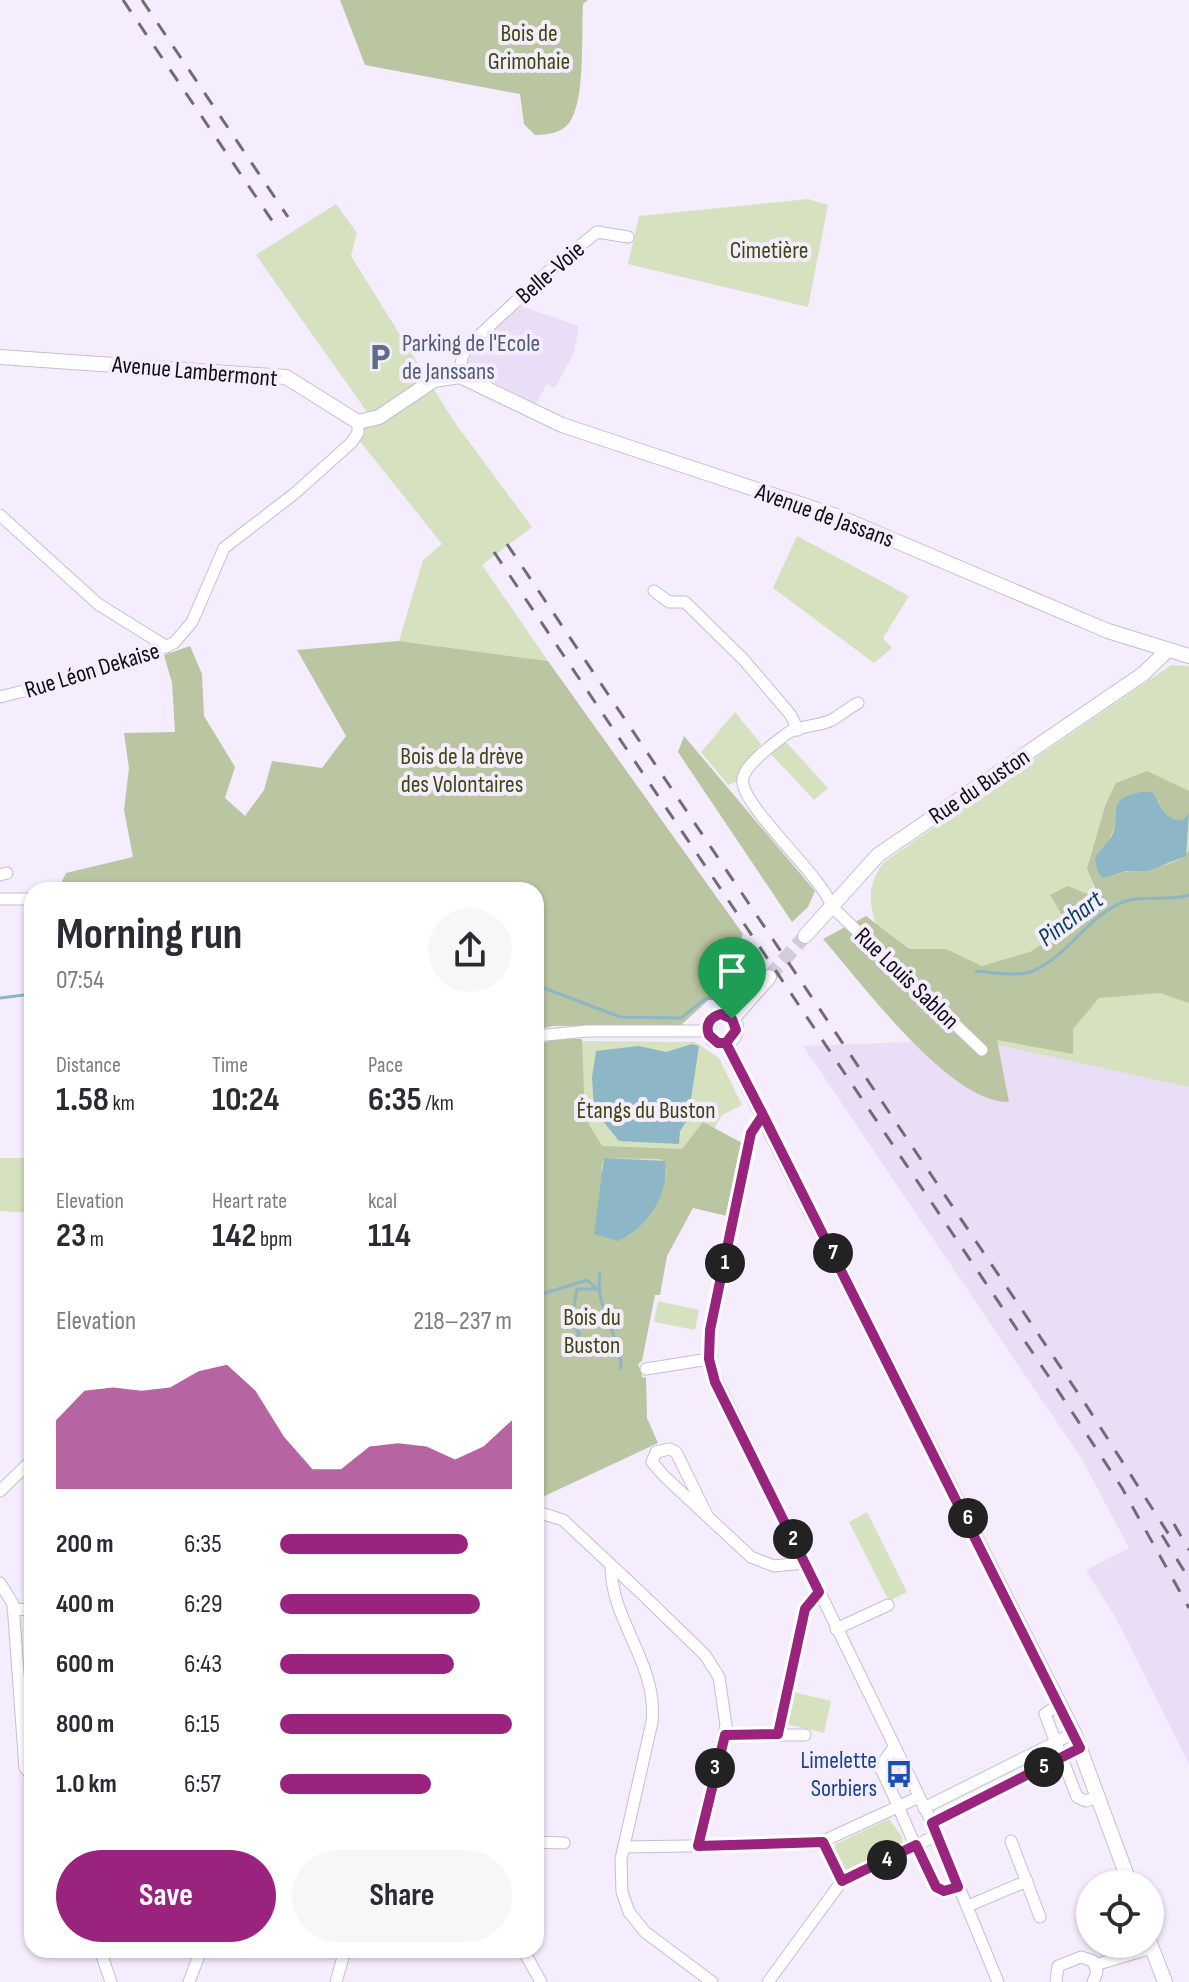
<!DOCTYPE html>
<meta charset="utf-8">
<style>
:root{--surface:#fff;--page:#f7f7f7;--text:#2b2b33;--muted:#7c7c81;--accent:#99237d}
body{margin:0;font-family:"Sofia Sans Condensed",sans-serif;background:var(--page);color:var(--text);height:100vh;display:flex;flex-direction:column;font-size:30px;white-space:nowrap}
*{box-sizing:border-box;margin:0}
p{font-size:26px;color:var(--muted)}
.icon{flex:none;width:44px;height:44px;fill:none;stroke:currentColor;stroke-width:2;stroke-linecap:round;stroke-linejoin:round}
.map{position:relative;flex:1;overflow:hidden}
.drawer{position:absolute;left:24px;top:882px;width:520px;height:1076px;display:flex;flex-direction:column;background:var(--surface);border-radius:24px;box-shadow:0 2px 6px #0004}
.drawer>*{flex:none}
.buttons{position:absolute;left:1076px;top:1870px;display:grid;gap:16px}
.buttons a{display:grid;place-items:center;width:88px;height:88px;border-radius:50%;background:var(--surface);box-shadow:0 2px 6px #0004;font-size:40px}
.pin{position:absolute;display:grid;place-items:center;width:68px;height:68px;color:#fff;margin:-82px -34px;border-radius:50% 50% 50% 0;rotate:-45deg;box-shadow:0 0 8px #0007}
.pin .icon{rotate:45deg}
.km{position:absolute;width:40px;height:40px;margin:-20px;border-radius:50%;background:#222;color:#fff;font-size:22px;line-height:40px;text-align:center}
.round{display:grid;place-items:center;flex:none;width:84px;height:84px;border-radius:42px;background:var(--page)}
.headline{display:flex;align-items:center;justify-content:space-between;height:136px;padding:0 32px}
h1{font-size:44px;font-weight:700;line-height:60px}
.stats{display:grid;grid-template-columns:repeat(3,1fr);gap:12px;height:136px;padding:8px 32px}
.stats div{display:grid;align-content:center}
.stats b{font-size:34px;font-weight:700}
.stats small{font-size:22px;font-weight:400}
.stats p{font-size:22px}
.chart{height:224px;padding:16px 32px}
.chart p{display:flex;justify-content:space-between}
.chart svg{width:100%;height:144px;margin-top:8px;fill:var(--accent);opacity:.7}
.action{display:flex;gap:16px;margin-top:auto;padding:16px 32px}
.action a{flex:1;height:92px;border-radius:48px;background:var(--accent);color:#fff;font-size:32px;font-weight:700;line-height:92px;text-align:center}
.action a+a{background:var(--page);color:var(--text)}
ul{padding:0 32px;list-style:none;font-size:26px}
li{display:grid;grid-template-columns:128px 96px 1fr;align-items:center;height:60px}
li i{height:20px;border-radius:10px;background:var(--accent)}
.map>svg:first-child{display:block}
</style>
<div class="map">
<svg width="1189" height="1982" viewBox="0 0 1189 1982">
<rect width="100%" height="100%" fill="#f5edfe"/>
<g fill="#e9def6">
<polygon points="518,305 579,326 574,353 555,388 547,384 535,405 474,372 467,361 471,350"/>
<polygon points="984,1039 1189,1087 1189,1764 1117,1620 1086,1570 1129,1548 1081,1458 803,1046"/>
</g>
<g fill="#d6e1bf">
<polygon points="808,199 828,205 808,307 628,264 639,216"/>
<polygon points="336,204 357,233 351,256 453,420 532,527 482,565 548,661 399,641 423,560 442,544 359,440 367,412 256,255"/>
<polygon points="797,536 909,596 883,638 892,648 874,663 773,588"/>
<path d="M1171 665 1189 666V1087L990 1043 876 925C868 900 868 883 884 862Z"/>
<polygon points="735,712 761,744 742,767 738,781 728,785 701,752"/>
<polygon points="785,741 828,788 814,800 771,754"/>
<polygon points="579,1041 695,1042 719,1058 742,1105 722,1115 629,1280 586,1287 575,1233"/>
<polygon points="0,1158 32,1158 32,1213 0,1211"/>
<polygon points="658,1301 699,1310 695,1330 654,1322"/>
<polygon points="867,1512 907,1592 889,1601 849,1522"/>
<polygon points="793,1692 831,1701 824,1733 786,1724"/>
<polygon points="889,1819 902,1837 903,1847 845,1872 834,1848 836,1844"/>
</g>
<g fill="#bac5a1" fill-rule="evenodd">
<path d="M340 0H588L583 4C581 33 586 101 569 123 562 133 546 135 535 135L524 124 520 94 365 65Z"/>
<polygon points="399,641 548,661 743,934 725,985 681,1025 553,1026 536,1030 536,890 217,890 181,883 138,890 63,890 62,881 66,873 133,857 124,810 129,768 124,733 175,732 172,683 164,655 190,646 202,674 204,716 235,767 225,798 245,816 264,790 272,761 322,768 346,736 297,650"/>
<polygon points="684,736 815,891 808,907 792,922 678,752"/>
<path d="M1147 771 1189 791V813L1182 820C1167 821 1165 812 1158 800L1115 824 1110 838 1118 874C1138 867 1177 870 1189 850V1003L1160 993 1099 998 1073 1029V1054L997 1040 1009 1102C950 1104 862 983 823 939L866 916 909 949H946L982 966 1030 952 1069 927 1050 895 1068 886 1101 900 1087 869 1105 806 1116 783Z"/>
<path d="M556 1039H582L585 1118 602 1146 682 1149 703 1122 742 1143 727 1216 693 1208 667 1256 660 1295H655L642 1361 638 1364 643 1378 646 1377 647 1418 658 1443 536 1500V1045ZM604 1158 661 1159 667 1171C660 1200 650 1218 627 1237L601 1168Z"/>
</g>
<g fill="#8db6c6">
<path d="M1141 792H1152C1162 805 1164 821 1182 820L1189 813 1186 856 1148 871H1126L1103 878 1098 873 1095 859C1099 849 1110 843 1113 833 1122 809 1105 800 1141 792Z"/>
<polygon points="692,1044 699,1046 688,1119 680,1131 679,1144 619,1141 594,1110 592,1077 596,1051 639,1046 666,1052"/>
<path d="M604 1158 665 1161C670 1194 647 1228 618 1241L594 1234Z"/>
</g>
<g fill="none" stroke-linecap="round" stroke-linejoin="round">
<g stroke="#8db6c6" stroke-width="3">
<path d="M976 971C992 972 1018 977 1033 971 1068 956 1086 918 1121 903 1141 894 1168 902 1189 895"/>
<polyline points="536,985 620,1017 681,1018 705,999 733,996"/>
<polyline points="0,998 32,994"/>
<path d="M600 1273C594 1308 620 1333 621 1368"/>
<polyline points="536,1296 587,1280 597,1289"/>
<polyline points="563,1344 580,1334 571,1322 577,1289 596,1289"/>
</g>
<polyline stroke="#d3cbdb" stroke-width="14" stroke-dasharray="14 7" stroke-linecap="butt" points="769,977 805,936"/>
<g stroke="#c5becf" stroke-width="13">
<g id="street">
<polyline points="460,376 462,357 468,346 544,275 597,232 628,237"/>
<polyline points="0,515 98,604 167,647"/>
<polyline points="654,591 669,602 685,602 743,659 790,714 798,730"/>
<polyline points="0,697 99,672 174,643 192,622 224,548 294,494 351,443 358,433 358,422"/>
<path d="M858 703C849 708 840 715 832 720 817 727 798 725 785 735 773 744 746 764 743 778 737 803 823 876 832 907L982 1050"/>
<polyline points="0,875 7,873"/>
<polyline points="0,899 32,899"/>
<polyline points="536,1036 587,1031 707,1031"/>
<polyline points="763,1115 751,1133 710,1330 711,1369 936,1831 998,1982"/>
<polyline points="646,1369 709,1359"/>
<polyline points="0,1491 32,1460"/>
<polyline points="544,1514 563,1520 639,1591 705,1655 719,1677 726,1725 698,1846"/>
<polyline points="708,1517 676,1452 670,1449 656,1452 652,1462 664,1476 751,1557 774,1566 803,1563"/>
<path d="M611 1566C611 1622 658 1663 652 1722L621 1859 622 1892 629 1912 645 1932 712 1982"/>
<polyline points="0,1583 13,1604 25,1768 32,1776"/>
<polyline points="13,1609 32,1610"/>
<polyline points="836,1629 888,1605"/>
<polyline points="1060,1704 1045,1714 1077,1797 1086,1801 1099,1796"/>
<polyline points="778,1734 805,1609 819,1592"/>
<polyline points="725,1735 805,1735"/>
<path d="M894 1747 880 1767C901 1808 914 1851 939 1890L958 1887"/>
<polyline points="924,1808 1074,1733"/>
<polyline points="932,1823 1080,1748"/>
<polyline points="1011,1841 1040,1917"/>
<polyline points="536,1842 564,1843"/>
<polyline points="823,1842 842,1881"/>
<polyline points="624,1847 817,1844 919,1797"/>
<polyline points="968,1906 1027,1881"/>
<polyline points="100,1950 111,1982"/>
<polyline points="523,1950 541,1982"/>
<polyline points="1095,1965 1152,1948"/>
<polyline points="189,1982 201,1950"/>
<polyline points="336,1982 345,1950"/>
<polyline points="768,1982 842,1881 937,1835"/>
<polyline points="1056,1982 1058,1966 1081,1957 1093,1961 1097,1972 1093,1982"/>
</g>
</g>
<g stroke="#c5becf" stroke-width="16">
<g id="secondary">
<polyline points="0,357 286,377 358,422 379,417 434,380 460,376 562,425 839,517 1108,631 1189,656"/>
<polyline points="805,936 878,855 1143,674 1167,651"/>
<circle cx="722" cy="1029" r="14"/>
<polyline points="732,1019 769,977"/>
<polyline points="726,1043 1074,1733 1130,1884"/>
<polyline points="1150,1943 1165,1982"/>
</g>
</g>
<use href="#street" stroke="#fff" stroke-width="11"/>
<use href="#secondary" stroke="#fff" stroke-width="14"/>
<g stroke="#706b75" stroke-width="3" stroke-dasharray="14 14" stroke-linecap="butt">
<polyline points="123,0 275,225"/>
<polyline points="142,0 288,217"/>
<polyline points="507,544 1088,1408 1173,1541"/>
<polyline points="494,552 1051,1380 1122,1488 1189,1608"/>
<polyline points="1174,1524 1189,1550"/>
<polyline points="1162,1535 1189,1579"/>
</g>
</g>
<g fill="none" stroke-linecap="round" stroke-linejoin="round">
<g stroke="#fff" stroke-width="16">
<path id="route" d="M732 1019 721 1014C710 1017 705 1025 709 1035L718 1043H726L763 1115 751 1133 710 1330 709 1359 715 1382 819 1592 805 1609 778 1734 725 1735 698 1846 823 1842 842 1881 916 1845 936 1887 944 1891 958 1887 932 1823 1080 1748 763 1115 726 1043 736 1030 732 1019"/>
</g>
<use href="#route" stroke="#99237d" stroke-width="10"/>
</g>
<defs>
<g id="parking-bare" transform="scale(2.16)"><path d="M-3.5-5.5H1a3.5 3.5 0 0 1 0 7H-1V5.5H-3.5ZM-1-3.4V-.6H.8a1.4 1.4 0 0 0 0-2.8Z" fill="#5c6f8a" stroke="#f5edfe" stroke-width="2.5" paint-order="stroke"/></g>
<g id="bus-bare" transform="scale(2.16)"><path d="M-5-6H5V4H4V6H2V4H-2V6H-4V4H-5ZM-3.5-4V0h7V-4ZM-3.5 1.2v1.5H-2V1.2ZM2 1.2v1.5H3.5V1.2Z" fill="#1a4fb4" stroke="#f5edfe" stroke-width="2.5" paint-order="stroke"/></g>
</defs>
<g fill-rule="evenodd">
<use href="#parking-bare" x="380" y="357"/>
<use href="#bus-bare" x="899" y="1774"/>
</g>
<g text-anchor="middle" stroke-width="8" stroke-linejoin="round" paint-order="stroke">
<g font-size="24" fill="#3b480f" stroke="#f5edfe">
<text x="529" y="41">Bois de<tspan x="529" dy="28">Grimohaie</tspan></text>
<text x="769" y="258">Cimetière</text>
<text x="462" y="764">Bois de la drève<tspan x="462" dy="28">des Volontaires</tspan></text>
<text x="646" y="1118">Étangs du Buston</text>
<text x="592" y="1325">Bois du<tspan x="592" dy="28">Buston</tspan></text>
</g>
<g font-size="24" fill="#100d13" stroke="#f5edfe">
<text transform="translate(550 272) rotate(-41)" y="8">Belle-Voie</text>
<text transform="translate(195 371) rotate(5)" y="8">Avenue Lambermont</text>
<text transform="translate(825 515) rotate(20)" y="8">Avenue de Jassans</text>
<text transform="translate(92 670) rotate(-17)" y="8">Rue Léon Dekaise</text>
<text transform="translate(979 786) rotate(-34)" y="8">Rue du Buston</text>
<text transform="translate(907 978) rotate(44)" y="8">Rue Louis Sablon</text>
</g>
<g font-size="24" fill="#4e5e75" stroke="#f5edfe" text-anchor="start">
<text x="402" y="351">Parking de l'Ecole<tspan x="402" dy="28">de Janssans</tspan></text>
</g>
<g font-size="24" fill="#164399" stroke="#f5edfe" text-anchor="end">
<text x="877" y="1768">Limelette<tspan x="877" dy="28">Sorbiers</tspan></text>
</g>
<g font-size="26" font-style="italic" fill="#084456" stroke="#f5edfe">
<text transform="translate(1070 918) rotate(-37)" y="9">Pinchart</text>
</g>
</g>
</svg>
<div class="buttons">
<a><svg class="icon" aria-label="locate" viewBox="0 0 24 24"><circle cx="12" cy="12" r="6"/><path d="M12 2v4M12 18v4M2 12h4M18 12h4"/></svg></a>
</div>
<div class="pin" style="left:732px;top:1019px;background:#1e9e55"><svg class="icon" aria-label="arrive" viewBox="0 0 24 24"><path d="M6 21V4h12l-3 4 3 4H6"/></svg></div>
<b class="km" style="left:725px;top:1263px">1</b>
<b class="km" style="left:793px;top:1539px">2</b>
<b class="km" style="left:715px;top:1768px">3</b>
<b class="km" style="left:887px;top:1860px">4</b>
<b class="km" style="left:1044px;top:1767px">5</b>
<b class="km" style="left:968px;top:1518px">6</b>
<b class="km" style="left:833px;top:1253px">7</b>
<section class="drawer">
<div class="headline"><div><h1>Morning run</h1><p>07:54</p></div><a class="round"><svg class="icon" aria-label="share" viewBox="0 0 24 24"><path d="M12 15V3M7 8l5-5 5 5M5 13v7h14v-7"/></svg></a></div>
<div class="stats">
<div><p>Distance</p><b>1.58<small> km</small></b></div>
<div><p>Time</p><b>10:24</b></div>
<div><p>Pace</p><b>6:35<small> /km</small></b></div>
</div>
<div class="stats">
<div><p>Elevation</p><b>23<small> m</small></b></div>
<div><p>Heart rate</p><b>142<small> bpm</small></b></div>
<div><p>kcal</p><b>114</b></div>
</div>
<div class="chart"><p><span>Elevation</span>218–237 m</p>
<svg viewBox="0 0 160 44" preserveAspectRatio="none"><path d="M0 44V23L10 14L20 13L30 14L40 13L50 8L60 6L70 14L80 28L90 38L100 38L110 31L120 30L130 31L140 35L150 31L160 23V44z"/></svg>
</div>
<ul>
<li><b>200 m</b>6:35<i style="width:81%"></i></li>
<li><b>400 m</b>6:29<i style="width:86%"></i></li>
<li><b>600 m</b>6:43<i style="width:75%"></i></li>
<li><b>800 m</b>6:15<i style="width:100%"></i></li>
<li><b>1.0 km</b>6:57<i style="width:65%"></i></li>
</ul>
<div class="action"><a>Save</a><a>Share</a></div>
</section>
</div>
